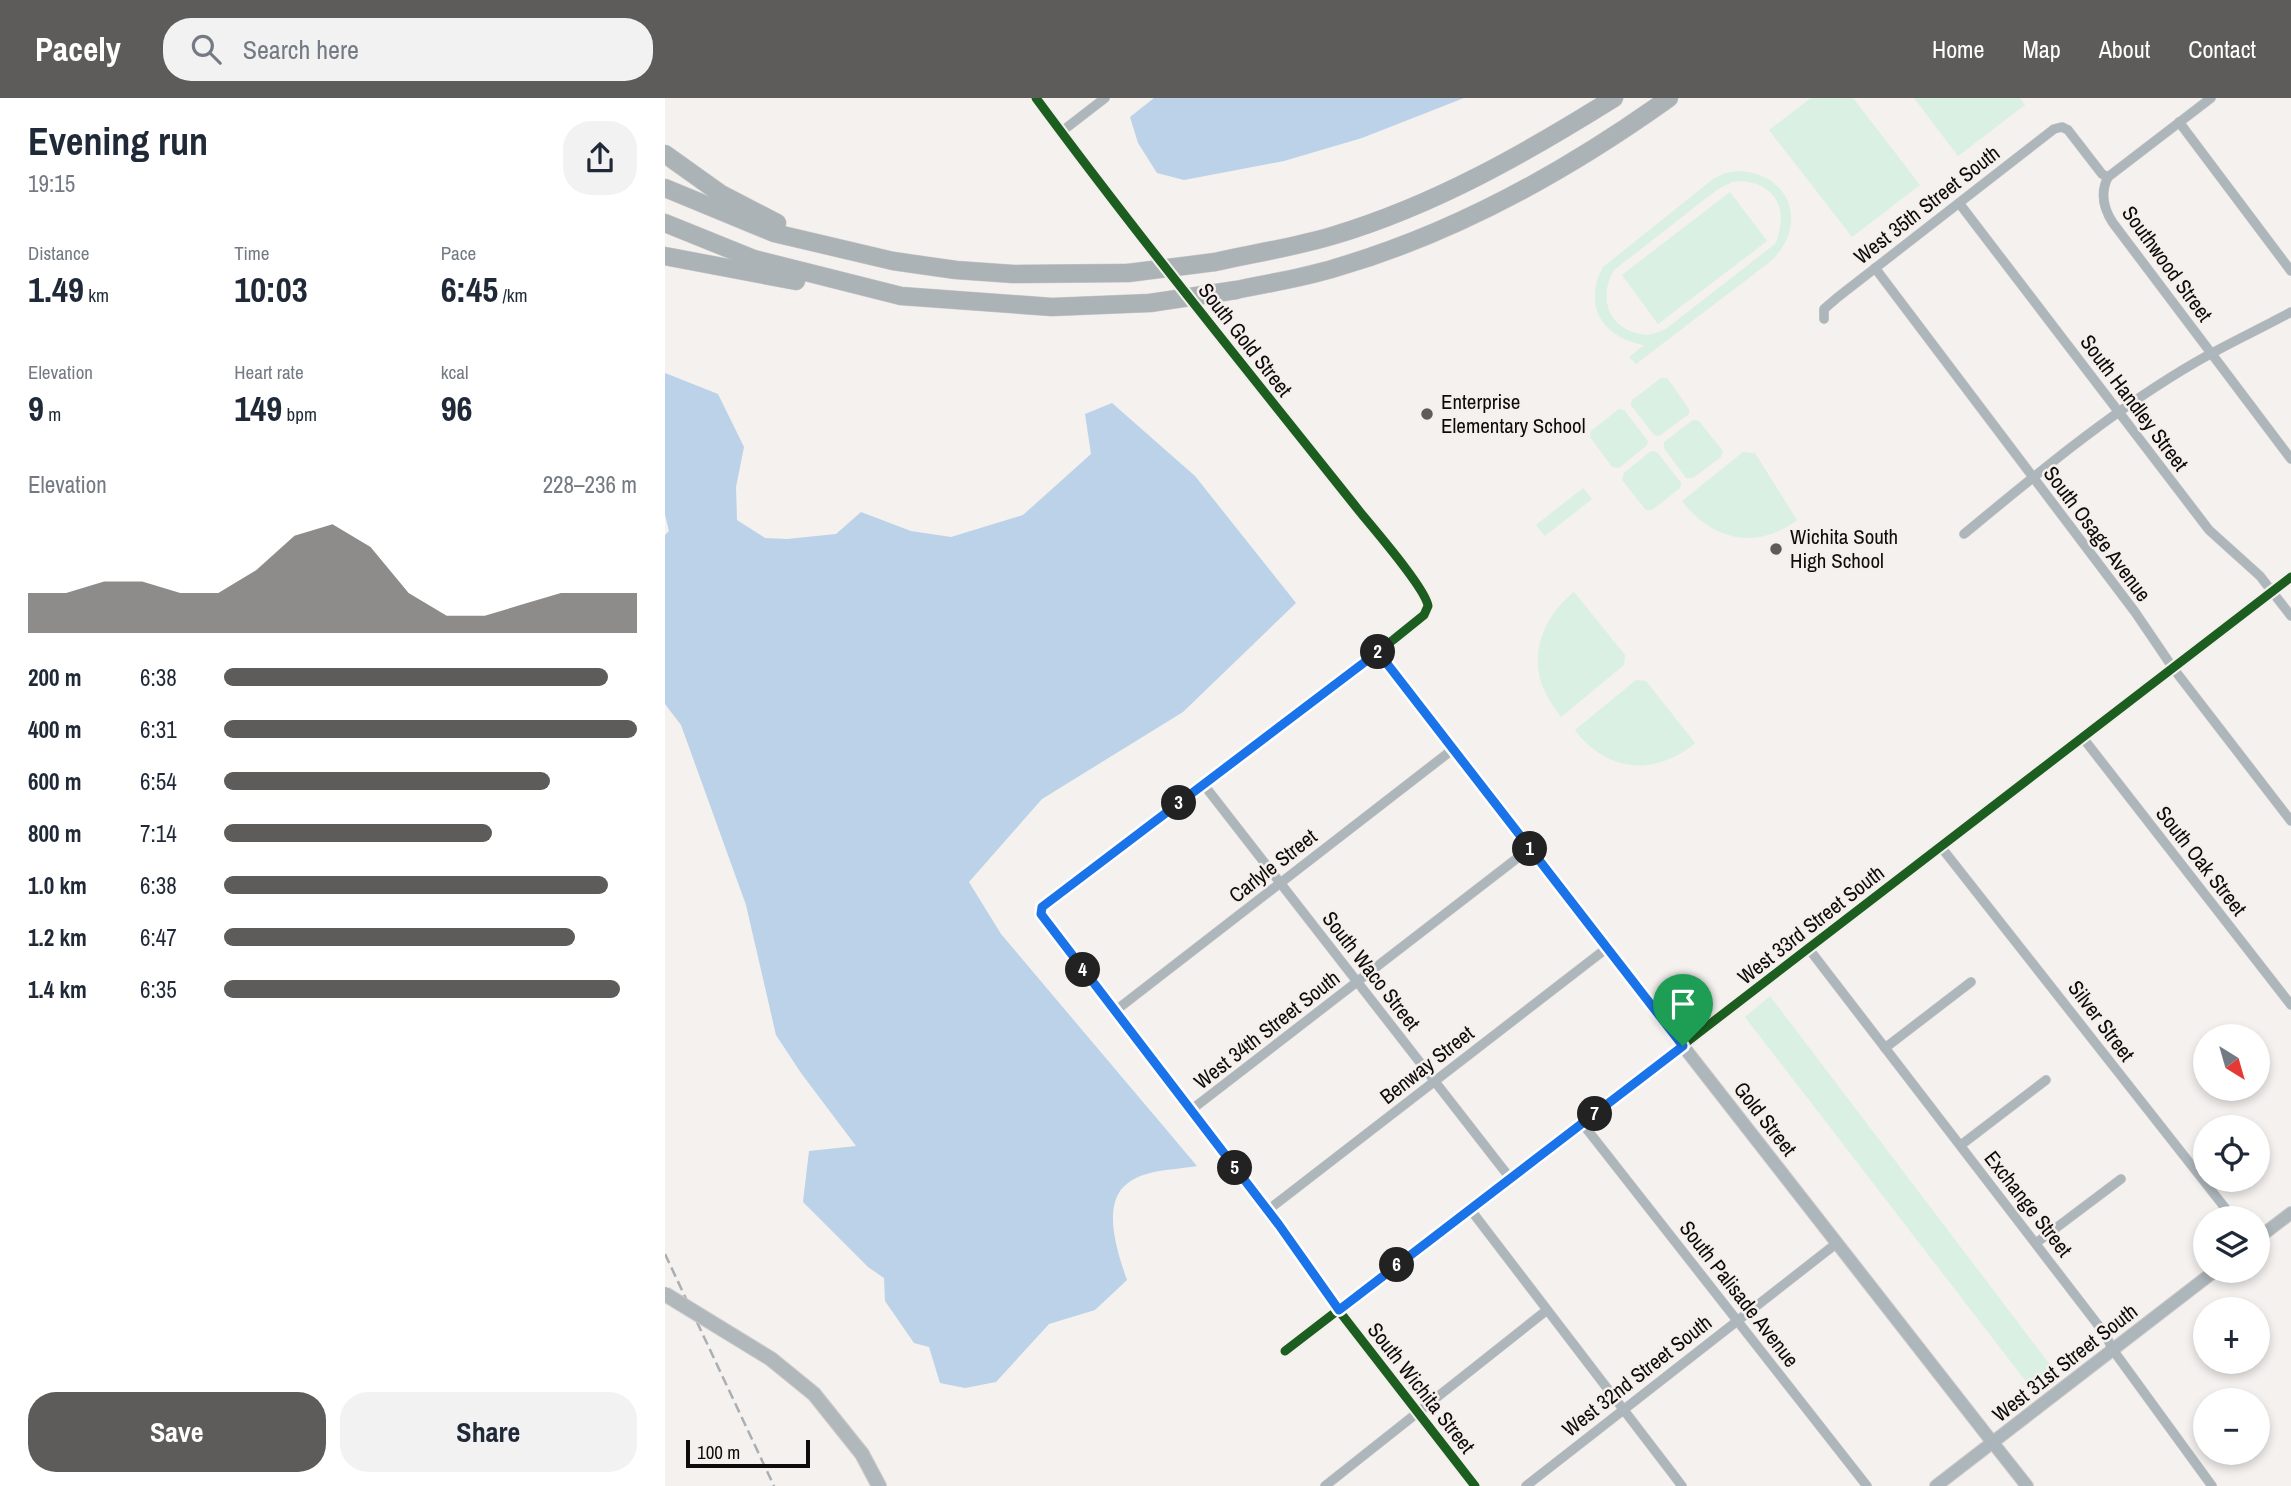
<!DOCTYPE html>
<meta charset="utf-8">
<style>
:root{--surface:#fff;--page:#f2f2f3;--text:#1f2937;--muted:#747a83;--accent:#5e5c5b}
body{margin:0;font-family:"Archivo Narrow",sans-serif;background:var(--page);color:var(--text);height:100vh;display:flex;flex-direction:column;font-size:26px;white-space:nowrap}
*{box-sizing:border-box;margin:0}
p{font-size:23px;color:var(--muted)}
.icon{flex:none;width:38px;height:38px;fill:none;stroke:currentColor;stroke-width:2;stroke-linecap:round;stroke-linejoin:round}
.map{position:relative;flex:1;overflow:hidden}
.drawer{display:flex;flex-direction:column;background:var(--surface);width:665px}
.drawer>*{flex:none}
.needle{width:46px;rotate:143deg}
.fabs{position:absolute;left:1528px;top:926px;display:grid;gap:14px}
.fabs a{display:grid;place-items:center;width:77px;height:77px;border-radius:50%;background:var(--surface);box-shadow:0 4px 10px #0003;font-size:35px}
.scale{position:absolute;left:21px;bottom:18px;width:124px;box-sizing:border-box;padding-left:7px;border:4px solid #0e0c0b;border-top:0;font-size:19px;line-height:24px;white-space:nowrap;color:#0e0c0b;-webkit-text-stroke:5px #f6f0ed;paint-order:stroke}
.pin{position:absolute;display:grid;place-items:center;width:60px;height:60px;color:#fff;margin:-72px -30px;border-radius:50% 50% 50% 0;rotate:-45deg;box-shadow:0 0 7px #0007}
.pin .icon{rotate:45deg}
.km{position:absolute;width:35px;height:35px;margin:-18px;border-radius:50%;background:#222;color:#fff;font-size:19px;line-height:35px;text-align:center}
.round{display:grid;place-items:center;flex:none;width:74px;height:74px;border-radius:28px;background:var(--page)}
.headline{display:flex;align-items:center;justify-content:space-between;height:119px;padding:0 28px}
h1{font-size:38px;font-weight:800;line-height:52px}
.metrics{display:grid;grid-template-columns:repeat(3,1fr);gap:10px;height:119px;padding:7px 28px}
.metrics div{display:grid;align-content:center}
.metrics b{font-size:35px;font-weight:800}
.metrics small{font-size:19px;font-weight:400}
.metrics p{font-size:19px}
.chart{height:196px;padding:14px 28px}
.chart p{display:flex;justify-content:space-between}
.chart svg{width:100%;height:126px;margin-top:7px;fill:var(--accent);opacity:.7}
.action{display:flex;gap:14px;margin-top:auto;padding:14px 28px}
.action a{flex:1;height:80px;border-radius:28px;background:var(--accent);color:#fff;font-size:28px;font-weight:800;line-height:80px;text-align:center}
.action a+a{background:var(--page);color:var(--text)}
ul{padding:0 28px;list-style:none;font-size:23px}
li{display:grid;grid-template-columns:112px 84px 1fr;align-items:center;height:52px}
li i{height:18px;border-radius:9px;background:var(--accent)}
header{display:flex;align-items:center;gap:42px;box-sizing:border-box;height:98px;padding:0 35px;background:var(--accent);color:#fff}
header strong{font-size:33px}
nav{display:flex;gap:38px;margin-inline-start:auto;font-size:24px}
.search{width:490px;height:63px;background:var(--page);display:flex;align-items:center;gap:18px;box-sizing:border-box;padding:0 24px;border-radius:28px;color:var(--muted);font-size:26px}
main{display:flex;flex:1;min-height:0}
.map>svg:first-child{display:block}
</style>
<header>
<strong>Pacely</strong>
<div class="search"><svg class="icon" aria-label="search" viewBox="0 0 24 24"><circle cx="10" cy="10" r="6"/><path d="M15 15l6 6"/></svg>Search here</div>
<nav><a>Home</a><a>Map</a><a>About</a><a>Contact</a></nav>
</header>
<main>
<section class="drawer">
<div class="headline"><div><h1>Evening run</h1><p>19:15</p></div><a class="round"><svg class="icon" aria-label="share" viewBox="0 0 24 24"><path d="M12 15V3M7 8l5-5 5 5M5 13v7h14v-7"/></svg></a></div>
<div class="metrics">
<div><p>Distance</p><b>1.49<small> km</small></b></div>
<div><p>Time</p><b>10:03</b></div>
<div><p>Pace</p><b>6:45<small> /km</small></b></div>
</div>
<div class="metrics">
<div><p>Elevation</p><b>9<small> m</small></b></div>
<div><p>Heart rate</p><b>149<small> bpm</small></b></div>
<div><p>kcal</p><b>96</b></div>
</div>
<div class="chart"><p><span>Elevation</span>228–236 m</p>
<svg viewBox="0 0 160 44" preserveAspectRatio="none"><path d="M0 44V30L10 30L20 26L30 26L40 30L50 30L60 22L70 10L80 6L90 14L100 30L110 38L120 38L130 34L140 30L150 30L160 30V44z"/></svg>
</div>
<ul>
<li><b>200 m</b>6:38<i style="width:93%"></i></li>
<li><b>400 m</b>6:31<i style="width:100%"></i></li>
<li><b>600 m</b>6:54<i style="width:79%"></i></li>
<li><b>800 m</b>7:14<i style="width:65%"></i></li>
<li><b>1.0 km</b>6:38<i style="width:93%"></i></li>
<li><b>1.2 km</b>6:47<i style="width:85%"></i></li>
<li><b>1.4 km</b>6:35<i style="width:96%"></i></li>
</ul>
<div class="action"><a>Save</a><a>Share</a></div>
</section>
<div class="map">
<svg width="1626" height="1388" viewBox="0 0 1626 1388">
<rect width="100%" height="100%" fill="#f4f1ef"/>
<g fill="#d9f0e2" fill-rule="evenodd">
<polygon points="1146,0 1188,0 1255,87 1187,139 1104,32"/>
<polygon points="1249,0 1355,0 1360,7 1293,58"/>
<path d="M1074 73C1127 76 1143 128 1106 163L971 266 964 259 979 247C938 240 917 208 938 169L1048 81 1060 75ZM1076 83C1113 86 1124 114 1110 146L1002 230C998 232 992 235 987 236 979 238 971 235 965 233 939 222 936 194 949 172L1053 91 1067 84Z"/>
<polygon points="1065,94 1102,143 993,226 957,177"/>
<polygon points="996,280 1002,280 1024,311 1024,316 994,338 989,337 966,307 967,302"/>
<polygon points="954,311 959,312 983,343 982,347 954,370 947,369 925,339 926,333"/>
<polygon points="1028,322 1034,323 1058,353 1056,359 1028,380 1021,380 999,350 999,344"/>
<polygon points="986,353 992,354 1016,385 1015,390 987,412 981,412 957,382 959,375"/>
<path d="M1078 354 1090 355 1132 422C1091 453 1047 442 1017 403Z"/>
<polygon points="918,390 927,401 880,438 871,427"/>
<path d="M909 494 960 557 959 567 896 619C891 612 885 604 881 596 862 558 878 519 909 494Z"/>
<path d="M971 582 981 583 1030 645C990 679 941 674 910 632Z"/>
<polygon points="1105,898 1389,1272 1366,1290 1080,919"/>
</g>
<g fill="#bbd2e8">
<polygon points="489,0 799,0 697,40 619,63 519,82 492,75 473,45 465,19"/>
<path d="M0 275 53 296 79 349 71 389 72 422 100 440 122 441 171 436 196 414 246 433 286 439 358 417 426 356 420 316 447 305 530 378 631 505 518 614 377 701 304 784 336 836 532 1068C510 1072 481 1071 463 1085 435 1105 453 1156 462 1182L430 1212 384 1226 331 1284 300 1290 275 1285 264 1249 249 1245 220 1203 219 1180 203 1169 138 1104 144 1053 191 1048 136 975 111 937 81 807 16 627 0 606V437L4 433 0 417Z"/>
</g>
<g fill="none" stroke-linecap="round" stroke-linejoin="round">
<g stroke="#cecccb" stroke-width="10">
<g id="minor">
<path d="M371 0C475 141 586 277 695 414 709 431 761 491 763 508L759 517 728 542 377 809 376 816 614 1127 678 1218 810 1388"/>
<path d="M1546 0 1443 79C1435 95 1438 110 1448 125L1626 361"/>
<polyline points="1514,24 1626,173"/>
<polyline points="396,34 440,0"/>
<polyline points="1294,105 1544,432 1595,478 1626,518"/>
<polyline points="1210,170 1470,514 1508,570 1626,723"/>
<polyline points="1159,221 1159,211 1173,199 1389,31 1397,29 1403,32 1437,76 1443,79"/>
<path d="M1299 436C1373 375 1448 312 1531 264 1562 246 1595 231 1626 214"/>
<polyline points="713,554 1018,948"/>
<polyline points="1418,640 1626,907"/>
<polyline points="539,687 845,1080"/>
<polyline points="1276,749 1568,1120"/>
<polyline points="1144,851 1440,1236 1448,1252 1547,1388"/>
<polyline points="450,913 787,652"/>
<polyline points="1220,950 1306,884"/>
<polyline points="526,1012 864,751"/>
<polyline points="917,1025 1202,1388"/>
<polyline points="1296,1047 1381,982"/>
<polyline points="805,1111 1017,1388"/>
<polyline points="603,1112 942,850"/>
<polyline points="1371,1145 1456,1081"/>
<polyline points="620,1253 1626,479"/>
<polyline points="660,1388 882,1212"/>
<polyline points="861,1388 1172,1145"/>
</g>
</g>
<g stroke="#cecccb" stroke-width="14">
<g id="tertiary">
<polyline points="1018,948 1328,1345"/>
<polyline points="1592,1141 1626,1115"/>
<polyline points="1271,1388 1551,1172"/>
</g>
</g>
<g stroke="#cecccb" stroke-width="14">
<polyline id="secondary" points="1328,1345 1362,1388"/>
</g>
<g stroke="#cecccb" stroke-width="16">
<polyline id="primary" points="106,1261 149,1296 197,1356 214,1388"/>
</g>
<g stroke="#cecccb" stroke-width="19">
<g id="motorway">
<polyline points="0,56 56,96 112,125"/>
<polyline points="0,90 109,135 228,163 291,172 348,176 463,175"/>
<polyline points="0,125 89,161 236,198 387,209 485,205"/>
<polyline points="0,158 131,183"/>
<path d="M550 164C590 155 631 149 670 137 770 107 861 55 949 0"/>
<path d="M571 192C604 185 638 180 670 170 791 135 902 73 1004 0"/>
</g>
</g>
<use href="#minor" stroke="#adb6bb" stroke-width="9"/>
<use href="#tertiary" stroke="#adb6bb" stroke-width="12"/>
<use href="#secondary" stroke="#acb5b9" stroke-width="12"/>
<use href="#primary" stroke="#b0b8bc" stroke-width="14"/>
<use href="#motorway" stroke="#acb3b6" stroke-width="18"/>
<polyline stroke="#a9afb2" stroke-width="2.5" stroke-dasharray="10 5" stroke-linecap="butt" points="0,1156 109,1388"/>
<g stroke="#cecccb" stroke-width="16" stroke-linecap="butt">
<polyline id="primary-bridge" points="0,1196 106,1261"/>
</g>
<g stroke="#cecccb" stroke-width="19" stroke-linecap="butt">
<g id="motorway-bridge">
<polyline points="463,175 550,164"/>
<polyline points="485,205 571,192"/>
</g>
</g>
<use href="#primary-bridge" stroke="#b0b8bc" stroke-width="14"/>
<use href="#motorway-bridge" stroke="#acb3b6" stroke-width="18"/>
<g stroke="#f6f0ed" stroke-width="13">
<g id="cycleway">
<path d="M371 0C475 141 586 277 695 414 709 431 761 491 763 508L759 517 728 542 377 809 376 816 614 1127 678 1218 810 1388"/>
<polyline points="620,1253 1626,479"/>
</g>
</g>
<use href="#cycleway" stroke="#1b5e20" stroke-width="9"/>
</g>
<g fill="none" stroke-linecap="round" stroke-linejoin="round">
<g stroke="#fff" stroke-width="14">
<polygon id="route" points="713,554 1018,948 674,1212 614,1127 379,820 376,816 377,809"/>
</g>
<use href="#route" stroke="#1a73e8" stroke-width="9"/>
</g>
<g fill="#5e5c5b" stroke="#f6f0ed" stroke-width="2.5">
<circle cx="762" cy="316" r="7"/>
<circle cx="1111" cy="451" r="7"/>
</g>
<g text-anchor="middle" stroke-width="5" stroke-linejoin="round" paint-order="stroke">
<g font-size="21" fill="#0e0c0b" stroke="#f6f0ed">
<text transform="translate(1262 107) rotate(-38)" y="7">West 35th Street South</text>
<text transform="translate(1502 166) rotate(54)" y="7">Southwood Street</text>
<text transform="translate(580 242) rotate(52)" y="7">South Gold Street</text>
<text transform="translate(1469 305) rotate(53)" y="7">South Handley Street</text>
<text transform="translate(1432 436) rotate(53)" y="7">South Osage Avenue</text>
<text transform="translate(1536 763) rotate(52)" y="7">South Oak Street</text>
<text transform="translate(608 768) rotate(-38)" y="7">Carlyle Street</text>
<text transform="translate(1146 827) rotate(-38)" y="7">West 33rd Street South</text>
<text transform="translate(706 873) rotate(52)" y="7">South Waco Street</text>
<text transform="translate(1436 923) rotate(53)" y="7">Silver Street</text>
<text transform="translate(602 932) rotate(-38)" y="7">West 34th Street South</text>
<text transform="translate(762 967) rotate(-38)" y="7">Benway Street</text>
<text transform="translate(1100 1021) rotate(52)" y="7">Gold Street</text>
<text transform="translate(1363 1106) rotate(52)" y="7">Exchange Street</text>
<text transform="translate(1074 1196) rotate(52)" y="7">South Palisade Avenue</text>
<text transform="translate(1400 1265) rotate(-38)" y="7">West 31st Street South</text>
<text transform="translate(972 1278) rotate(-38)" y="7">West 32nd Street South</text>
<text transform="translate(756 1290) rotate(52)" y="7">South Wichita Street</text>
</g>
<g font-size="21" fill="#0e0c0b" stroke="#f6f0ed" text-anchor="start">
<text x="776" y="311">Enterprise<tspan x="776" dy="24">Elementary School</tspan></text>
<text x="1125" y="446">Wichita South<tspan x="1125" dy="24">High School</tspan></text>
</g>
</g>
</svg>
<div class="fabs">
<a><svg class="needle" viewBox="-14 -14 28 28"><path d="M0-13l5 13h-10z" fill="#e53935"/><path d="M0 13l5-13h-10z" fill="#747a83"/></svg></a>
<a><svg class="icon" aria-label="locate" viewBox="0 0 24 24"><circle cx="12" cy="12" r="6"/><path d="M12 2v4M12 18v4M2 12h4M18 12h4"/></svg></a>
<a><svg class="icon" aria-label="layers" viewBox="0 0 24 24"><path d="M12 4l9 5-9 5-9-5zM3 14l9 5 9-5"/></svg></a>
<a>+</a>
<a>−</a>
</div>
<div class="scale">100 m</div>
<div class="pin" style="left:1018px;top:948px;background:#1e9e55"><svg class="icon" aria-label="arrive" viewBox="0 0 24 24"><path d="M6 21V4h12l-3 4 3 4H6"/></svg></div>
<b class="km" style="left:865px;top:751px">1</b>
<b class="km" style="left:713px;top:554px">2</b>
<b class="km" style="left:514px;top:705px">3</b>
<b class="km" style="left:418px;top:872px">4</b>
<b class="km" style="left:570px;top:1070px">5</b>
<b class="km" style="left:732px;top:1167px">6</b>
<b class="km" style="left:930px;top:1016px">7</b>
</div>
</main>
